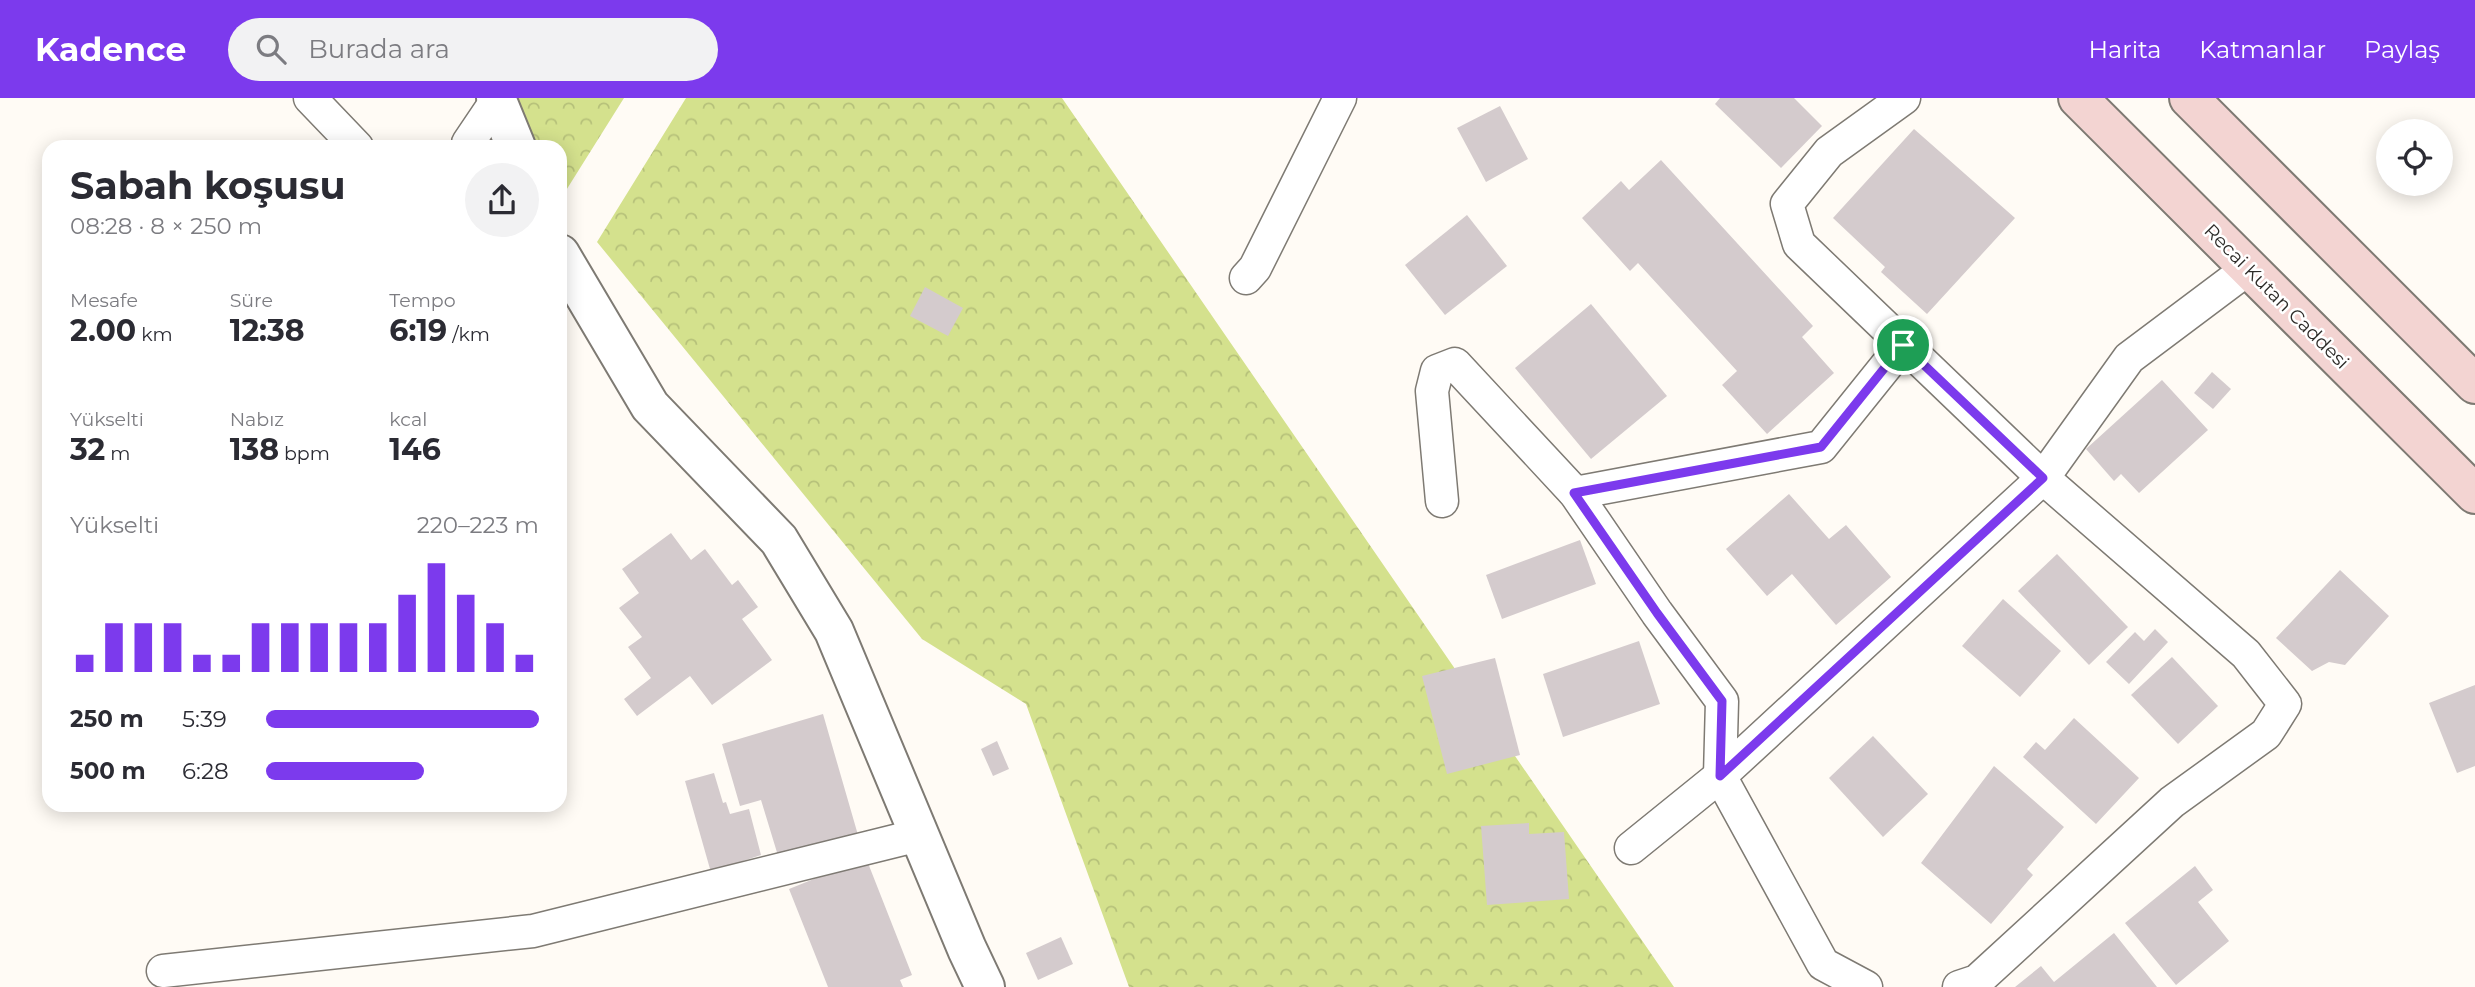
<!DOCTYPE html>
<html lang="tr">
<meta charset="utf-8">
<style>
:root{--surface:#fff;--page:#f2f2f3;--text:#2b2b33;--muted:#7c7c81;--accent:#7c3aed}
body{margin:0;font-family:Montserrat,sans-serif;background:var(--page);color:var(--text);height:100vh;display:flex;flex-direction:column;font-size:26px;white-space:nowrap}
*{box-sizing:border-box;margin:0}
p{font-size:23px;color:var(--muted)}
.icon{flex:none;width:38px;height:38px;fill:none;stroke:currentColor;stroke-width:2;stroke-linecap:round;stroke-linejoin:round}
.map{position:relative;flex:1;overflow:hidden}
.drawer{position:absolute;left:42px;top:42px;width:525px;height:672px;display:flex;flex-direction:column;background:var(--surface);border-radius:21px;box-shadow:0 4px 18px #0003}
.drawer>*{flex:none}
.fabs{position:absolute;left:2376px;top:21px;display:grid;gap:14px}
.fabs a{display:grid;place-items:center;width:77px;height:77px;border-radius:50%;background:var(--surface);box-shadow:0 4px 18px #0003;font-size:35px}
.pin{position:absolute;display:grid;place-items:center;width:60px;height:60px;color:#fff;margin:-30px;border:4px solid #fff;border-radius:50%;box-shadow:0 2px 7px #0007}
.round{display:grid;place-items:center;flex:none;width:74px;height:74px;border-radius:37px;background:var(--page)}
.summary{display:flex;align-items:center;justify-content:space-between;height:119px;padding:0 28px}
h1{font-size:38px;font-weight:700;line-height:52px}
.metrics{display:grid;grid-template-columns:repeat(3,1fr);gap:10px;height:119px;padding:7px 28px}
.metrics div{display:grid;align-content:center}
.metrics b{font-size:30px;font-weight:700}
.metrics small{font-size:19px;font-weight:400}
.metrics p{font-size:19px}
.chart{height:196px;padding:14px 28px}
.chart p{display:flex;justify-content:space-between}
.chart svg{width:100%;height:126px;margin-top:7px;stroke:var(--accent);stroke-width:6}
ul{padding:0 28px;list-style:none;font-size:23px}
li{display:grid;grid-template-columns:112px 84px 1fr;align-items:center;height:52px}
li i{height:18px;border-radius:9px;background:var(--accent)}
header{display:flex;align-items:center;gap:42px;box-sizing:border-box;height:98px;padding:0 35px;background:var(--accent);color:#fff}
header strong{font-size:33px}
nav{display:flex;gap:38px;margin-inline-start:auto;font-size:24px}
.search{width:490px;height:63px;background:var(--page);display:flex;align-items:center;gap:18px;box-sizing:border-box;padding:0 24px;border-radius:38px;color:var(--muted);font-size:26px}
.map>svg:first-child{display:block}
</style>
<header>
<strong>Kadence</strong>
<div class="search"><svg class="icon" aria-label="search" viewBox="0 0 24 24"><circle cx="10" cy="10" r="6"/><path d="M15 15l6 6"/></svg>Burada ara</div>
<nav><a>Harita</a><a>Katmanlar</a><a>Paylaş</a></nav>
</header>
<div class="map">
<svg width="2475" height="889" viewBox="0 0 2475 889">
<defs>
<pattern id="forest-crowns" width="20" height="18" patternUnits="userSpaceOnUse" patternTransform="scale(1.75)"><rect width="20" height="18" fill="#d4e18d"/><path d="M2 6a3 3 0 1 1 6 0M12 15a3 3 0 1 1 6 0" fill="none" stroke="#b6c17a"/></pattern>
</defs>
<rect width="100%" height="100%" fill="#fffbf5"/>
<g fill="url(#forest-crowns)">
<polygon points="496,0 624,0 560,102 560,49 519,49"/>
<polygon points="686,0 1062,0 1674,889 1129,889 1026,606 922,541 597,144"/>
</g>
<g fill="#d4cbcd">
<polygon points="1720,0 1794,0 1822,28 1781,70 1715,6"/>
<polygon points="1500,8 1528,61 1486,84 1457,30"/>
<polygon points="1914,31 2015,120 1927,216 1881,174 1885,169 1833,120"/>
<polygon points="1661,62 1813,228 1802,239 1834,275 1767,336 1722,287 1737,273 1638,165 1630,173 1582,120 1621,83 1629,92"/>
<polygon points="1467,117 1507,168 1445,217 1405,167"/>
<polygon points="925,189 963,210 948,238 910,218"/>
<polygon points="1591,206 1667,298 1591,361 1515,270"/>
<polygon points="2212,274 2231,291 2213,311 2194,295"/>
<polygon points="2162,282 2208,332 2139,395 2121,376 2114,383 2086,351"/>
<polygon points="1789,396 1829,441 1846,427 1891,479 1836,527 1792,476 1767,498 1726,451"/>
<polygon points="671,435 691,462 705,451 732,487 738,482 758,509 742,521 772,562 712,607 690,578 637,618 624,601 651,580 628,549 642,539 619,510 639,495 622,471"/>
<polygon points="1580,442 1596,486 1502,521 1486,477"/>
<polygon points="2057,456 2128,529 2089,567 2018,493"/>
<polygon points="2340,472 2389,518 2345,567 2329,564 2312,573 2276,540"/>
<polygon points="2003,501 2061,553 2020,599 1962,548"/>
<polygon points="2155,531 2168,544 2129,586 2106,564 2135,534 2144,543"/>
<polygon points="1639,543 1660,606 1563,639 1543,576"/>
<polygon points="2172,559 2218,608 2178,646 2131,597"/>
<polygon points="1495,560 1520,657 1447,676 1422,578"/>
<polygon points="2475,587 2475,668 2457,675 2429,605"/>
<polygon points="823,616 858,737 779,761 761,702 740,708 722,646"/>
<polygon points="2074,620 2139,680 2096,726 2023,659 2036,644 2045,652"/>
<polygon points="1873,638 1928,696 1883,739 1829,680"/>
<polygon points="997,643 1009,671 993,678 981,651"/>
<polygon points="1994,668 2064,729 2027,771 2033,777 1991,826 1921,765"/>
<polygon points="714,675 723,705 726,704 730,716 749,711 761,757 743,763 744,769 712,778 685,683"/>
<polygon points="1529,725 1529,736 1564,734 1569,801 1487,807 1481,728"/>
<polygon points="866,760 912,877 900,882 903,889 828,889 789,791"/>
<polygon points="2195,768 2213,792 2198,804 2229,843 2176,887 2125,825"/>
<polygon points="2114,835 2157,889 2015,889 2041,868 2054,884"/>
<polygon points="1061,839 1073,866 1038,882 1026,855"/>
</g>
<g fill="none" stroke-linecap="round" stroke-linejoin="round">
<g stroke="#7e7a73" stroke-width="35">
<g id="minor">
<polyline points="310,0 357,49"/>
<polyline points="1904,0 1829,54 1787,106 1799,146 2043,380 2246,556 2285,606 2266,636 2172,704 1977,883 1959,889"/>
<polyline points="469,49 468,45 497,2"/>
<polyline points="1246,180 1255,170 1340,0"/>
<polyline points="1575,395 1821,349 1903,247"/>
<polyline points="1442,403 1432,293 1437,273 1455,266 1575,395 1657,515 1722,603 1720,678 1823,866 1866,889"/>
<polyline points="1631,750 1720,678 2043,380 2129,260 2249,170"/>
<polyline points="163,873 533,833 919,737"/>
</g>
</g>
<g stroke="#7e7a73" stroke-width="42">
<g id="tertiary">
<polyline points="496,0 516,49"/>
<polyline points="560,156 650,308 779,442 834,533 967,851 985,889"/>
</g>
</g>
<g stroke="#7e7a73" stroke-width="42">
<g id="secondary">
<polyline points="2078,0 2475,396"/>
<polyline points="2189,0 2475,286"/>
</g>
</g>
<use href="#minor" stroke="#fff" stroke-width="32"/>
<use href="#tertiary" stroke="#fff" stroke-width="38"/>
<use href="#secondary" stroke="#f3d4d2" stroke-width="38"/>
</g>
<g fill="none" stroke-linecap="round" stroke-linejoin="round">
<g stroke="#fff" stroke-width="14">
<polygon id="route" points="1903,247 2043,380 1720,678 1722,603 1657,515 1574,395 1821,349"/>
</g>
<use href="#route" stroke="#7c3aed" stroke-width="9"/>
</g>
<g text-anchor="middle" stroke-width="5" stroke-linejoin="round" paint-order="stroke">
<g font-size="19" fill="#2e2c29" stroke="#fff">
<text transform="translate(2277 198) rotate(45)" y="7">Recai Kutan Caddesi</text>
</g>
</g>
</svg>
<div class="fabs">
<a><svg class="icon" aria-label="locate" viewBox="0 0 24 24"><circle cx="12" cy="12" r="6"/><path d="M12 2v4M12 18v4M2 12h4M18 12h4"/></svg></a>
</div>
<div class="pin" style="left:1903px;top:247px;background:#1e9e55"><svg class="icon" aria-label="arrive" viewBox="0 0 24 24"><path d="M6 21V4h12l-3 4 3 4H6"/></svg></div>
<section class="drawer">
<div class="summary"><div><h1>Sabah koşusu</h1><p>08:28 · 8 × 250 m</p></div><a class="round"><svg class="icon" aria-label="share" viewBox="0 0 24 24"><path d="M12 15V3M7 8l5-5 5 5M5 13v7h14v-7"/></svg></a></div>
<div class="metrics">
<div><p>Mesafe</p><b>2.00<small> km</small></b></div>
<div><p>Süre</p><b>12:38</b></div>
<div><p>Tempo</p><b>6:19<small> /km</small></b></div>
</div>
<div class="metrics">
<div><p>Yükselti</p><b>32<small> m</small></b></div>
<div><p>Nabız</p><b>138<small> bpm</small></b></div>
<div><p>kcal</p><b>146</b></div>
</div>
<div class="chart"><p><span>Yükselti</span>220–223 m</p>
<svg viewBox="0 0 160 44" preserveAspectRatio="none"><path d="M5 44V38M15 44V27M25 44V27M35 44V27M45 44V38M55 44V38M65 44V27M75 44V27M85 44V27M95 44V27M105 44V27M115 44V17M125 44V6M135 44V17M145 44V27M155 44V38"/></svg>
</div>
<ul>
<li><b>250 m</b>5:39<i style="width:100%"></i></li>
<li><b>500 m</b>6:28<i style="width:58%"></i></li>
</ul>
</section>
</div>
